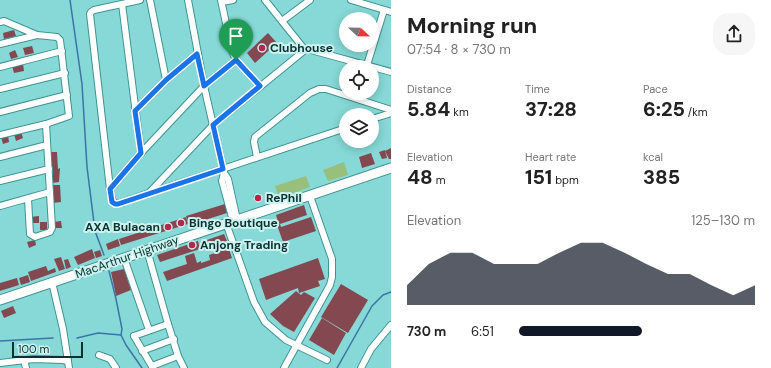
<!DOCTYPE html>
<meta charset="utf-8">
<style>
:root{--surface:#fff;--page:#f6f6f6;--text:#222;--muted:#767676;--accent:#111827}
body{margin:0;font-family:"DM Sans",sans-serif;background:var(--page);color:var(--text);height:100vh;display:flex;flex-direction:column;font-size:15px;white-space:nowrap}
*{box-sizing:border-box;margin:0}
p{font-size:13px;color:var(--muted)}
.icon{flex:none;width:22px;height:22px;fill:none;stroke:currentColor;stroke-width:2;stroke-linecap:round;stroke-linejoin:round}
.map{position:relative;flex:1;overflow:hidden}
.side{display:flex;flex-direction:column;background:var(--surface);width:380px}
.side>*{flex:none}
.needle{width:26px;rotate:112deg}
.fabs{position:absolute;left:339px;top:12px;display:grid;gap:8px}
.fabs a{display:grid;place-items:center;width:40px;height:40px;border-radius:50%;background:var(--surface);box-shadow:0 2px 10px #0003;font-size:20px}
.scale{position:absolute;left:12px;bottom:10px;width:71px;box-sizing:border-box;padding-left:4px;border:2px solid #0c3130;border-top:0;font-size:11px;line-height:14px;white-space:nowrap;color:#0c3130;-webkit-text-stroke:3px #caf2ef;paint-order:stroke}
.pin{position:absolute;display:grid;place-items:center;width:34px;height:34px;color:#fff;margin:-41px -17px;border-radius:50% 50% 50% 0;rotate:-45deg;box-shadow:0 0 4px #0007}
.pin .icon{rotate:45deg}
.round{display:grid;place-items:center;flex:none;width:42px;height:42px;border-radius:16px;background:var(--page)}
.head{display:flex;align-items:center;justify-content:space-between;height:68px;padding:0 16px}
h1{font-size:22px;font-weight:800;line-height:30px}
.metrics{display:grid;grid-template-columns:repeat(3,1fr);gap:6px;height:68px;padding:4px 16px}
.metrics div{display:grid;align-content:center}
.metrics b{font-size:20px;font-weight:800}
.metrics small{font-size:11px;font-weight:400}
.metrics p{font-size:11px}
.chart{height:112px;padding:8px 16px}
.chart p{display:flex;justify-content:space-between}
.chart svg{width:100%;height:72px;margin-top:4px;fill:var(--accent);opacity:.7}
ul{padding:0 16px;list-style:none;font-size:13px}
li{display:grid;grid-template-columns:64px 48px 1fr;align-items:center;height:30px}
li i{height:10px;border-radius:5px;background:var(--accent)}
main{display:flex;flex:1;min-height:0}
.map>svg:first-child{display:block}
</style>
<main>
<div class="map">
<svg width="391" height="368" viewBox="0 0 391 368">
<rect width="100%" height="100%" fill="#86d9d6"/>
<g fill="#99bf7d">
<polygon points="344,162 348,175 328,181 323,170"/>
<polygon points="306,176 310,187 279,198 275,186"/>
</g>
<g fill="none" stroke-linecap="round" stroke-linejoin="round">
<g stroke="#3c74a6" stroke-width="1.5">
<polyline points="70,0 82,84 87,167 95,231 104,255"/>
<polyline points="109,271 116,299 122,329 121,335 126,345 142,368"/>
<polyline points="77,338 98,333 121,335"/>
<polyline points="0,341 53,338"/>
<polyline points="337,368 372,306 383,295 391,292"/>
</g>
</g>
<g fill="#844850">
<polygon points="14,30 16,36 4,39 3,33"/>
<polygon points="268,33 277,43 255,63 247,53"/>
<polygon points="32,46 34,53 25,55 23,48"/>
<polygon points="15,50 18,57 11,59 9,53"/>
<polygon points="23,64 24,71 14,73 12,66"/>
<polygon points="21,132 23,138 16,141 14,134"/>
<polygon points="8,135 9,142 3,144 1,137"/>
<polygon points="391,148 391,159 389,159 385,151"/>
<polygon points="385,150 387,158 382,159 379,152"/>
<polygon points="50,152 57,152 58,169 60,168 59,182 52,183 53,169 51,169"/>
<polygon points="371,153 375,164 362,168 359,157"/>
<polygon points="52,185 60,185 61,202 53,203"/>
<polygon points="260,193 262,199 255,202 253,196"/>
<polygon points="225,204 227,213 189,225 186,216"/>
<polygon points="304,205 307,215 280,224 281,227 311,217 316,231 283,242 276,222 278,222 276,215"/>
<polygon points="39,216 39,223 31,223 30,217"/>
<polygon points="186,217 188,224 121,245 119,239"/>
<polygon points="61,221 62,228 54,228 53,222"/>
<rect x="40" y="222" width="7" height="8"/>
<polygon points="224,234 227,241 206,248 204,241"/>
<polygon points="118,239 120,246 108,250 106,244"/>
<polygon points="35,240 36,245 29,248 27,242"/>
<polygon points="198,241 200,249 160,262 157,255"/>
<polygon points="228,246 232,258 167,281 163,272 187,264 185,256 194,253 197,263 201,261 201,263 210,260 209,255 215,253 214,248 218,247 219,249"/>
<polygon points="92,249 95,258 78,265 74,257"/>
<polygon points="100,250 102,256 96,258 94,252"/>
<polygon points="61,257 65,269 59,271 54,259"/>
<polygon points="318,258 325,279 318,281 320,286 299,293 298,288 266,300 259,279"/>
<polygon points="68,259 71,267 66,269 64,260"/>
<polygon points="46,266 48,271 55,268 56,272 31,281 28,272"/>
<polygon points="124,269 131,290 116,296 111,272"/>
<polygon points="28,275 30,282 21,285 19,278"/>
<polygon points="17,278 19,285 0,291 0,283"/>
<polygon points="341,284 368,300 348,333 321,317"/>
<polygon points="296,291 301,295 304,292 315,298 294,332 283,326 270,314"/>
<polygon points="13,306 16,313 4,318 1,311"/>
<polygon points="322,318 346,333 334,355 309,340"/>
</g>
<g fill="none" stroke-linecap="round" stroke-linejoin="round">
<g stroke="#3f9491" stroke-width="8">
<g id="minor">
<path d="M140 0 94 10 91 12 90 14 110 189C111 195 111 204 118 204L149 193 213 125 305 50H311L391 72"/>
<polyline points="150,0 166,80"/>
<polyline points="188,0 204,86 224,173 228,179 237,220"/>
<polyline points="265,0 305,50"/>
<polyline points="351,0 391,12"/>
<polyline points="222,2 233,0"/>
<polyline points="122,4 141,153"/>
<polyline points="282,21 310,0"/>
<polyline points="0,22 4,21 37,35 57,37 60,40 69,116 46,124 0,135"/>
<polyline points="0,44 37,35"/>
<polyline points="236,60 260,86"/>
<polyline points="367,65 384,10"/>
<polyline points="0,67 62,51"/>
<polyline points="0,89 65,73"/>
<polyline points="135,111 166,80 197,54"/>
<polyline points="0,112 67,95"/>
<polyline points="372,119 391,113"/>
<polyline points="0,157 47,145"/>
<polyline points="257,157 254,142 255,137 310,93 319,89 326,89 391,110"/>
<polyline points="224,173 222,181 233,221"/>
<polyline points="0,181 49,169"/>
<polyline points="110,189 141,153 204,86 236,60 232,51 221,0"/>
<polyline points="150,193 346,128"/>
<polyline points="28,199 30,234 35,237 50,232 52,228 46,124"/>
<polyline points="0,206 50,192"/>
<polyline points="226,223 254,302 265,322 286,340 327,360"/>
<polyline points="147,250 168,324 178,356 184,368"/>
<polyline points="124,258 149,330"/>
<polyline points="52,282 63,329 69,368"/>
<polyline points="134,336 168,324"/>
<polyline points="134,336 153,368"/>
<polyline points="142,351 174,339"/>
<polyline points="99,355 110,359 116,368"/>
<polyline points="24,360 26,368"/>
<polyline points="0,363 34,359 63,360 68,361"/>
<polyline points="152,366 178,356"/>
<polyline points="284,368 330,285 332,277 332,259 310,196"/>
<polyline points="361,368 371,349 391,325"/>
</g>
</g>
<g stroke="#3f9491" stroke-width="11">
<polyline id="highway" points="0,300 391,168"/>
</g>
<use href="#minor" stroke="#fff" stroke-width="6"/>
<use href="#highway" stroke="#fff" stroke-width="9"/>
</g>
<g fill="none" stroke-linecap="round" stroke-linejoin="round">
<g stroke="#fff" stroke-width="8">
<polygon id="route" points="197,54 204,86 236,60 260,86 213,125 223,169 118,204 115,204 112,202 110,189 141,153 135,111 166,80"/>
</g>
<use href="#route" stroke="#1a73e8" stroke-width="5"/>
</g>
<g fill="#b6254a" stroke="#caf2ef" stroke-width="1.5">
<circle cx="262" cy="48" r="4"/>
<circle cx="258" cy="198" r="4"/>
<circle cx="181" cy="223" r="4"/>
<circle cx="168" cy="227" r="4"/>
<circle cx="192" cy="245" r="4"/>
</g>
<g text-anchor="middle" stroke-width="4" stroke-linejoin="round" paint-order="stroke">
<g font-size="12" font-weight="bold" fill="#0c3130" stroke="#caf2ef" text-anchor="start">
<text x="270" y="52">Clubhouse</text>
<text x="266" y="202">RePhil</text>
<text x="189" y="227">Bingo Boutique</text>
<text x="160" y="231" text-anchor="end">AXA Bulacan</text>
<text x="200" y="249">Anjong Trading</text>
</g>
<g font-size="12" fill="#0c3130" stroke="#caf2ef">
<text transform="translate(127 257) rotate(-19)" y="4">MacArthur Highway</text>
</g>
</g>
</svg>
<div class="fabs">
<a><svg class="needle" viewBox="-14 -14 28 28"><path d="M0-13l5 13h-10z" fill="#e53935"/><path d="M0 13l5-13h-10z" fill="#767676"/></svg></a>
<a><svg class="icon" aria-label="locate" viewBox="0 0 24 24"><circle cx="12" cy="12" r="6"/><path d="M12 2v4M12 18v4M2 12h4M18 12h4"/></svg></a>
<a><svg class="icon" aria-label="layers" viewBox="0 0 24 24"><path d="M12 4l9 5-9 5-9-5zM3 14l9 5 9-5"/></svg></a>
</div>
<div class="scale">100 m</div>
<div class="pin" style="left:236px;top:60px;background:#1e9e55"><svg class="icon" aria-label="arrive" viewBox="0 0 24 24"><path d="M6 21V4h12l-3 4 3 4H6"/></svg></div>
</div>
<section class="side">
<div class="head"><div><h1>Morning run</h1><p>07:54 · 8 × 730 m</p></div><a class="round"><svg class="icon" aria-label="share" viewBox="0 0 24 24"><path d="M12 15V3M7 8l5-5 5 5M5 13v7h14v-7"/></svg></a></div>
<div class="metrics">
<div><p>Distance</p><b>5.84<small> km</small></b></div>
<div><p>Time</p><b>37:28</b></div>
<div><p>Pace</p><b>6:25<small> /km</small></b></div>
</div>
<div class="metrics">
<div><p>Elevation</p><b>48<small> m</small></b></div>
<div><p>Heart rate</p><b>151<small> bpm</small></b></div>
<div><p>kcal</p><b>385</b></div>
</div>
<div class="chart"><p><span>Elevation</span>125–130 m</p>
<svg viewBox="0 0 160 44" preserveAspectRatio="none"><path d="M0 44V32L10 19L20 12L30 12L40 19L50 19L60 19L70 12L80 6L90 6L100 12L110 19L120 25L130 25L140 32L150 38L160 32V44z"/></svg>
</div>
<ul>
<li><b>730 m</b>6:51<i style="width:52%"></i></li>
</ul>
</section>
</main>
